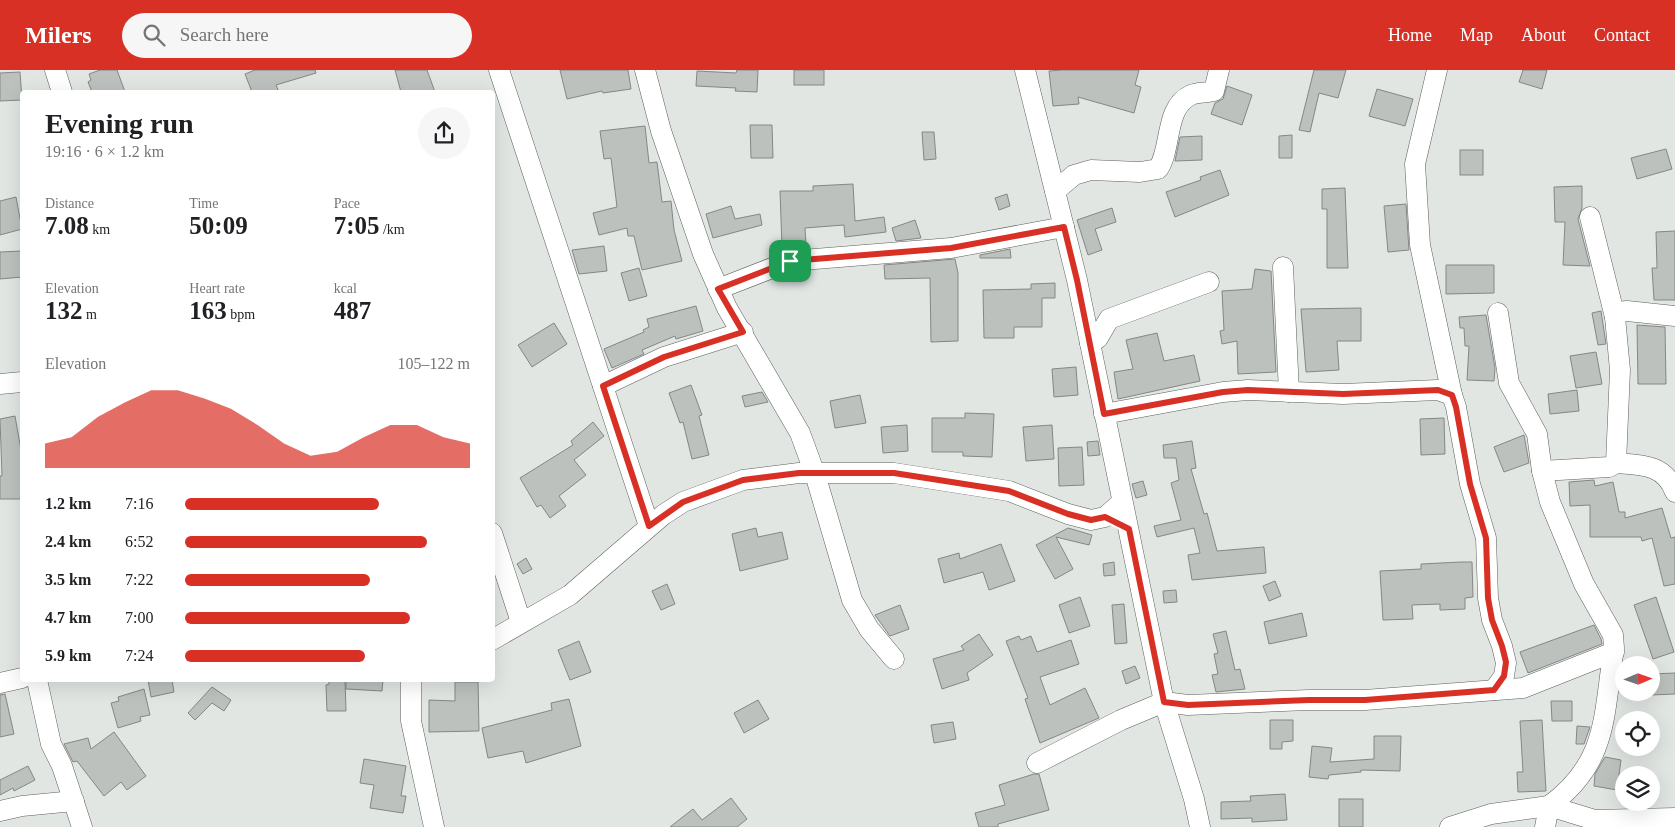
<!DOCTYPE html>
<meta charset="utf-8">
<style>
:root{--surface:#fff;--page:#f6f6f6;--text:#202124;--muted:#757577;--accent:#d93025}
body{margin:0;font-family:"Times New Roman",serif;background:var(--page);color:var(--text);height:100vh;display:flex;flex-direction:column;font-size:19px;white-space:nowrap}
*{box-sizing:border-box;margin:0}
p{font-size:16px;color:var(--muted)}
.icon{flex:none;width:28px;height:28px;fill:none;stroke:currentColor;stroke-width:2;stroke-linecap:round;stroke-linejoin:round}
.map{position:relative;flex:1;overflow:hidden}
.drawer{position:absolute;left:20px;top:20px;width:475px;height:592px;display:flex;flex-direction:column;background:var(--surface);border-radius:5px;box-shadow:0 5px 20px #0002}
.drawer>*{flex:none}
.needle{width:32px;rotate:88deg}
.fabs{position:absolute;left:1615px;top:586px;display:grid;gap:10px}
.fabs a{display:grid;place-items:center;width:45px;height:45px;border-radius:50%;background:var(--surface);box-shadow:0 5px 20px #0002;font-size:25px}
.pin{position:absolute;display:grid;place-items:center;width:42px;height:42px;color:#fff;margin:-21px;border-radius:10px;box-shadow:0 2px 8px #0006}
.round{display:grid;place-items:center;flex:none;width:52px;height:52px;border-radius:26px;background:var(--page)}
.overview{display:flex;align-items:center;justify-content:space-between;height:85px;padding:0 25px}
h1{font-size:28px;font-weight:800;line-height:38px}
.metrics{display:grid;grid-template-columns:repeat(3,1fr);gap:8px;height:85px;padding:5px 25px}
.metrics div{display:grid;align-content:center}
.metrics b{font-size:25px;font-weight:800}
.metrics small{font-size:14px;font-weight:400}
.metrics p{font-size:14px}
.chart{height:140px;padding:10px 25px}
.chart p{display:flex;justify-content:space-between}
.chart svg{width:100%;height:90px;margin-top:5px;fill:var(--accent);opacity:.7}
ul{padding:0 25px;list-style:none;font-size:16px}
li{display:grid;grid-template-columns:80px 60px 1fr;align-items:center;height:38px}
li i{height:12px;border-radius:6px;background:var(--accent)}
header{display:flex;align-items:center;gap:30px;box-sizing:border-box;height:70px;padding:0 25px;background:var(--accent);color:#fff}
header strong{font-size:24px}
nav{display:flex;gap:28px;margin-inline-start:auto;font-size:18px}
.search{width:350px;height:45px;background:var(--page);display:flex;align-items:center;gap:12px;box-sizing:border-box;padding:0 18px;border-radius:28px;color:var(--muted);font-size:19px}
.map>svg:first-child{display:block}
</style>
<header>
<strong>Milers</strong>
<div class="search"><svg class="icon" aria-label="search" viewBox="0 0 24 24"><circle cx="10" cy="10" r="6"/><path d="M15 15l6 6"/></svg>Search here</div>
<nav><a>Home</a><a>Map</a><a>About</a><a>Contact</a></nav>
</header>
<div class="map">
<svg width="1675" height="757" viewBox="0 0 1675 757">
<rect width="100%" height="100%" fill="#e1e6e3"/>
<g fill="#bcc1be" stroke="#838885">
<polygon points="100,0 117,0 125,22 92,22 88,12 91,10 89,4"/>
<polygon points="255,0 315,0 316,3 276,15 279,22 252,22 245,4"/>
<polygon points="395,0 427,0 435,22 401,22"/>
<polygon points="560,0 628,0 631,19 603,23 602,21 567,29"/>
<polygon points="737,0 758,0 757,22 735,21 736,18 696,16 697,1 736,3"/>
<rect x="794" y="0" width="30" height="15"/>
<polygon points="1062,0 1139,0 1135,15 1141,17 1134,43 1078,27 1079,34 1053,36 1049,1"/>
<polygon points="1314,0 1346,0 1338,28 1319,23 1310,62 1299,60"/>
<polygon points="1523,0 1547,0 1542,19 1519,12"/>
<polygon points="20,2 22,30 0,31 0,3"/>
<polygon points="1227,16 1252,25 1242,55 1211,44 1215,33 1223,29"/>
<polygon points="1377,19 1413,29 1405,56 1369,46"/>
<polygon points="750,55 772,55 773,88 751,88"/>
<polygon points="645,56 649,93 657,92 662,132 671,131 674,160 682,191 642,200 634,166 628,166 627,158 599,165 593,143 617,137 611,88 604,89 600,61"/>
<polygon points="922,62 934,62 936,89 924,90"/>
<polygon points="1292,65 1292,88 1279,88 1279,66"/>
<polygon points="1202,66 1202,90 1175,91 1180,67"/>
<polygon points="1666,79 1672,99 1637,109 1631,88"/>
<rect x="1460" y="80" width="23" height="25"/>
<polygon points="1220,100 1229,125 1175,147 1166,122 1201,110 1200,107"/>
<polygon points="853,114 855,151 884,147 886,162 845,167 844,155 805,158 806,175 782,177 780,121 813,121 813,116"/>
<polygon points="1582,116 1582,138 1578,149 1590,196 1563,195 1565,152 1555,152 1554,117"/>
<polygon points="1345,118 1348,198 1327,198 1327,139 1322,139 1322,119"/>
<polygon points="1007,124 1010,136 999,140 995,128"/>
<polygon points="16,127 22,159 0,165 0,131"/>
<polygon points="1406,134 1409,180 1388,182 1384,136"/>
<polygon points="731,136 735,149 760,144 762,155 713,168 706,144"/>
<polygon points="1112,138 1116,152 1095,159 1102,180 1088,185 1077,150"/>
<polygon points="915,150 921,168 896,171 892,158"/>
<polygon points="1675,161 1675,230 1654,230 1652,198 1657,198 1656,162"/>
<polygon points="604,176 607,201 579,204 572,180"/>
<polygon points="1010,179 1011,188 980,188 980,185"/>
<polygon points="22,181 22,207 0,209 0,182"/>
<polygon points="955,189 958,203 958,271 931,272 930,208 885,209 884,195"/>
<polygon points="1446,195 1494,195 1494,223 1446,224"/>
<polygon points="639,198 647,226 629,231 621,203"/>
<polygon points="1255,199 1271,201 1276,302 1238,304 1237,271 1222,274 1220,261 1224,260 1222,221 1252,219"/>
<polygon points="1055,213 1055,228 1042,228 1042,257 1014,257 1014,268 984,268 983,220 1031,219 1031,214"/>
<polygon points="696,236 703,261 676,269 675,266 642,280 644,284 612,298 604,279 644,262 643,260 649,257 647,249"/>
<polygon points="1361,238 1361,271 1337,271 1339,300 1306,302 1301,239"/>
<polygon points="1601,241 1606,274 1598,275 1592,243"/>
<polygon points="1486,245 1495,298 1494,311 1467,310 1469,276 1465,276 1464,258 1460,258 1459,247"/>
<polygon points="554,253 567,274 532,297 518,275"/>
<polygon points="1637,255 1665,257 1666,314 1638,314"/>
<polygon points="1157,263 1164,291 1194,285 1200,311 1118,329 1114,302 1133,299 1126,270"/>
<polygon points="1596,282 1602,314 1576,318 1570,286"/>
<polygon points="1076,297 1078,325 1054,327 1052,299"/>
<polygon points="691,315 702,345 699,346 709,385 692,389 683,352 680,353 669,323"/>
<polygon points="1577,320 1579,341 1550,344 1548,324"/>
<polygon points="762,322 768,332 745,337 742,326"/>
<polygon points="860,325 866,353 835,358 830,331"/>
<polygon points="965,343 994,344 992,387 963,386 963,382 932,382 932,348 965,348"/>
<polygon points="15,346 21,380 22,380 22,429 0,429 0,406 2,406 0,349"/>
<polygon points="1444,348 1445,384 1421,385 1420,349"/>
<polygon points="593,352 604,366 574,390 586,405 559,426 566,436 550,448 541,435 537,437 520,408 573,375 571,371"/>
<polygon points="907,355 908,381 883,383 881,357"/>
<polygon points="1052,355 1054,389 1026,391 1023,357"/>
<polygon points="1524,365 1529,393 1504,402 1494,377"/>
<polygon points="1098,371 1100,385 1088,386 1087,372"/>
<polygon points="1192,371 1196,398 1191,399 1204,444 1207,443 1217,481 1264,477 1266,503 1192,510 1188,485 1200,483 1194,458 1157,467 1154,456 1181,450 1171,413 1179,410 1176,388 1164,388 1163,375"/>
<polygon points="1082,377 1084,415 1059,416 1058,378"/>
<polygon points="1594,410 1595,416 1613,412 1619,442 1625,442 1625,448 1662,438 1671,468 1675,467 1675,514 1664,516 1652,468 1642,471 1641,467 1590,467 1590,435 1570,436 1569,412"/>
<polygon points="1143,411 1147,425 1136,428 1132,414"/>
<polygon points="756,458 758,467 782,462 788,489 740,501 732,464"/>
<polygon points="1068,458 1092,465 1089,475 1056,467 1073,499 1055,509 1036,475"/>
<polygon points="1001,474 1015,511 989,520 983,502 944,513 938,489 959,483 960,489"/>
<polygon points="526,488 532,499 523,504 517,494"/>
<polygon points="1114,492 1115,505 1104,506 1103,494"/>
<polygon points="1461,492 1472,492 1473,527 1465,528 1465,539 1440,540 1440,534 1412,535 1413,549 1383,550 1380,501 1421,499 1421,494"/>
<polygon points="1275,511 1281,526 1269,531 1263,516"/>
<polygon points="667,514 675,534 661,540 652,521"/>
<polygon points="1176,520 1177,532 1164,533 1163,521"/>
<polygon points="1080,527 1090,556 1069,563 1059,535"/>
<polygon points="1656,527 1674,582 1653,589 1634,535"/>
<polygon points="1124,534 1127,573 1115,574 1112,535"/>
<polygon points="900,535 909,559 890,566 875,545"/>
<polygon points="1302,543 1307,566 1269,574 1264,552"/>
<polygon points="1594,555 1601,569 1602,574 1528,603 1520,582"/>
<polygon points="1226,561 1235,600 1240,599 1245,619 1216,622 1212,605 1218,604 1214,584 1218,583 1213,564"/>
<polygon points="979,564 993,585 967,603 969,610 942,619 933,589 964,580 961,576"/>
<polygon points="1019,566 1021,570 1031,566 1037,582 1071,570 1079,594 1040,607 1050,635 1085,618 1099,648 1040,673 1025,629 1028,628 1006,571"/>
<polygon points="579,571 591,602 570,610 558,580"/>
<polygon points="1135,596 1140,608 1126,614 1122,601"/>
<polygon points="1675,603 1675,624 1651,625 1651,604"/>
<polygon points="148,610 172,610 174,622 151,627"/>
<polygon points="329,610 345,610 346,641 327,641 326,615 329,614"/>
<polygon points="346,610 383,610 382,621 346,619"/>
<polygon points="455,612 478,612 479,661 429,662 429,630 455,631"/>
<polygon points="212,617 231,630 224,641 212,633 195,650 188,643"/>
<polygon points="144,619 150,645 140,647 141,651 118,658 111,633 119,631 118,627"/>
<polygon points="5,624 14,664 0,667 0,625"/>
<polygon points="569,629 581,676 526,693 523,681 488,688 482,658 552,640 551,633"/>
<polygon points="758,630 769,649 744,663 734,643"/>
<polygon points="1551,631 1572,631 1572,651 1552,651"/>
<polygon points="1270,650 1293,650 1293,671 1282,672 1282,679 1270,679"/>
<polygon points="1542,650 1546,721 1518,722 1517,702 1523,702 1520,651"/>
<polygon points="953,652 956,669 934,673 931,655"/>
<polygon points="1577,656 1590,657 1584,674 1576,674"/>
<polygon points="114,662 146,706 127,720 121,712 104,726 77,691 73,692 64,674 88,668 91,679"/>
<polygon points="1374,666 1401,666 1400,701 1361,700 1361,702 1329,705 1328,709 1309,707 1312,676 1332,678 1330,692 1374,689"/>
<polygon points="1605,687 1621,690 1617,720 1594,716 1595,704"/>
<polygon points="364,689 406,696 401,726 406,726 403,743 370,738 374,715 360,713"/>
<polygon points="28,696 35,710 14,721 13,718 0,725 0,710"/>
<polygon points="1034,704 1039,704 1049,740 998,754 998,757 979,757 975,743 1005,735 999,715"/>
<polygon points="1285,724 1287,750 1252,752 1252,748 1221,749 1221,732 1251,731 1250,726"/>
<polygon points="731,728 747,749 737,757 670,757 693,739 702,750"/>
<rect x="1339" y="729" width="24" height="28"/>
</g>
<g fill="none" stroke-linecap="round" stroke-linejoin="round">
<g stroke="#5c605e" stroke-width="21">
<g id="minor">
<polyline points="55,0 62,22"/>
<polyline points="499,0 649,456"/>
<polyline points="645,0 661,61 703,184 727,238 800,363 815,404 852,530 869,559 894,589"/>
<polyline points="1025,0 1077,210 1164,632 1194,729 1200,757"/>
<polyline points="1437,0 1415,94 1420,175 1452,325"/>
<path d="M1055 121 1074 105 1091 100 1140 102 1158 99C1172 80 1164 37 1191 25 1197 22 1207 23 1214 21L1219 0"/>
<polyline points="1590,147 1615,247"/>
<polyline points="1283,197 1289,322"/>
<polyline points="718,219 790,191 951,178 1064,157"/>
<path d="M1498 243 1509 313 1537 364 1542 401 1550 432 1584 514 1613 565 1614 578C1603 645 1609 692 1549 736L1545 757"/>
<polyline points="1090,273 1098,268 1109,249 1209,212"/>
<polyline points="0,314 22,312"/>
<polyline points="603,316 664,287 743,262"/>
<polyline points="1104,344 1223,322 1248,320 1343,324 1438,320 1452,325 1456,337 1470,414 1486,468 1488,528 1492,550 1502,576 1506,593 1504,606 1494,620"/>
<path d="M1616 393C1641 395 1665 394 1675 422"/>
<polyline points="1542,401 1609,397 1616,393 1620,300 1615,247 1619,242 1627,241 1675,246"/>
<polyline points="492,463 521,552"/>
<polyline points="492,570 570,525 663,445 683,432 743,410 799,403 894,403 1009,421 1068,444 1091,450 1105,447 1122,432"/>
<polyline points="37,610 51,674 62,696 82,757"/>
<polyline points="411,610 411,651 434,757"/>
<polyline points="0,613 22,608"/>
<polyline points="1037,693 1121,650 1164,632 1188,635 1309,630 1365,630 1523,618 1614,582"/>
<polyline points="0,741 22,736 74,731"/>
<polyline points="1450,757 1491,744 1549,736 1595,750 1675,748"/>
</g>
</g>
<use href="#minor" stroke="#fff" stroke-width="20"/>
</g>
<g fill="none" stroke-linecap="round" stroke-linejoin="round">
<g stroke="#fff" stroke-width="10">
<polygon id="route" points="1064,157 1077,210 1104,344 1223,322 1248,320 1343,324 1438,320 1452,325 1456,337 1470,414 1486,468 1488,528 1492,550 1502,576 1506,592 1504,606 1494,620 1365,630 1309,630 1188,635 1164,632 1129,459 1105,447 1091,450 1068,444 1009,421 894,403 799,403 743,410 683,432 649,456 603,316 664,287 743,262 718,219 790,191 951,178"/>
</g>
<use href="#route" stroke="#d93025" stroke-width="6"/>
</g>
</svg>
<div class="fabs">
<a><svg class="needle" viewBox="-14 -14 28 28"><path d="M0-13l5 13h-10z" fill="#e53935"/><path d="M0 13l5-13h-10z" fill="#757577"/></svg></a>
<a><svg class="icon" aria-label="locate" viewBox="0 0 24 24"><circle cx="12" cy="12" r="6"/><path d="M12 2v4M12 18v4M2 12h4M18 12h4"/></svg></a>
<a><svg class="icon" aria-label="layers" viewBox="0 0 24 24"><path d="M12 4l9 5-9 5-9-5zM3 14l9 5 9-5"/></svg></a>
</div>
<div class="pin" style="left:790px;top:191px;background:#1e9e55"><svg class="icon" aria-label="arrive" viewBox="0 0 24 24"><path d="M6 21V4h12l-3 4 3 4H6"/></svg></div>
<section class="drawer">
<div class="overview"><div><h1>Evening run</h1><p>19:16 · 6 × 1.2 km</p></div><a class="round"><svg class="icon" aria-label="share" viewBox="0 0 24 24"><path d="M12 15V3M7 8l5-5 5 5M5 13v7h14v-7"/></svg></a></div>
<div class="metrics">
<div><p>Distance</p><b>7.08<small> km</small></b></div>
<div><p>Time</p><b>50:09</b></div>
<div><p>Pace</p><b>7:05<small> /km</small></b></div>
</div>
<div class="metrics">
<div><p>Elevation</p><b>132<small> m</small></b></div>
<div><p>Heart rate</p><b>163<small> bpm</small></b></div>
<div><p>kcal</p><b>487</b></div>
</div>
<div class="chart"><p><span>Elevation</span>105–122 m</p>
<svg viewBox="0 0 160 44" preserveAspectRatio="none"><path d="M0 44V32L10 29L20 19L30 12L40 6L50 6L60 10L70 15L80 23L90 32L100 38L110 36L120 29L130 23L140 23L150 29L160 32V44z"/></svg>
</div>
<ul>
<li><b>1.2 km</b>7:16<i style="width:68%"></i></li>
<li><b>2.4 km</b>6:52<i style="width:85%"></i></li>
<li><b>3.5 km</b>7:22<i style="width:65%"></i></li>
<li><b>4.7 km</b>7:00<i style="width:79%"></i></li>
<li><b>5.9 km</b>7:24<i style="width:63%"></i></li>
</ul>
</section>
</div>
